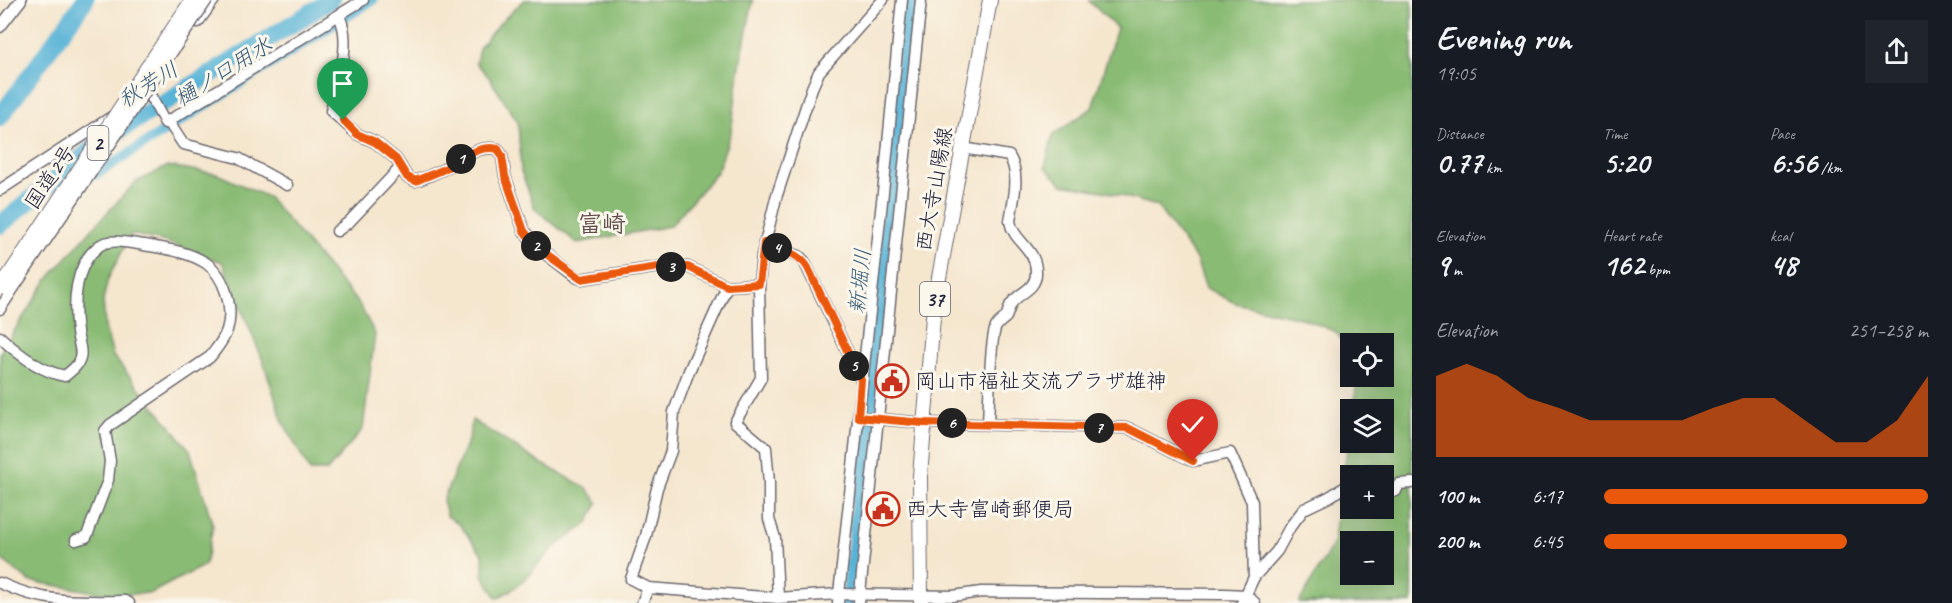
<!DOCTYPE html>
<meta charset="utf-8">
<style>
:root{--surface:#171b24;--page:#20242c;--text:#f1f3f6;--muted:#9ea1a6;--accent:#ea580c}
body{margin:0;font-family:Caveat,"Klee One",sans-serif;background:var(--page);color:var(--text);height:100vh;display:flex;flex-direction:column;font-size:22px;white-space:nowrap}
*{box-sizing:border-box;margin:0}
p{font-size:20px;color:var(--muted)}
.icon{flex:none;width:33px;height:33px;fill:none;stroke:currentColor;stroke-width:2;stroke-linecap:round;stroke-linejoin:round}
.map{position:relative;flex:1;overflow:hidden}
.sheet{display:flex;flex-direction:column;background:var(--surface);width:540px}
.sheet>*{flex:none}
.buttons{position:absolute;left:1340px;top:333px;display:grid;gap:12px}
.buttons a{display:grid;place-items:center;width:54px;height:54px;border-radius:0px;background:var(--surface);box-shadow:0 6px 24px #0002;font-size:30px}
.pin{position:absolute;display:grid;place-items:center;width:51px;height:51px;color:#fff;margin:-62px -26px;border-radius:50% 50% 50% 0;rotate:-45deg;box-shadow:0 0 6px #0007}
.pin .icon{rotate:45deg}
.km{position:absolute;width:30px;height:30px;margin:-15px;border-radius:50%;background:#222;color:#fff;font-size:16px;line-height:30px;text-align:center}
.round{display:grid;place-items:center;flex:none;width:63px;height:63px;border-radius:0px;background:var(--page)}
.summary{display:flex;align-items:center;justify-content:space-between;height:102px;padding:0 24px}
h1{font-size:33px;font-weight:700;line-height:45px}
.figures{display:grid;grid-template-columns:repeat(3,1fr);gap:9px;height:102px;padding:6px 24px}
.figures div{display:grid;align-content:center}
.figures b{font-size:30px;font-weight:700}
.figures small{font-size:16px;font-weight:400}
.figures p{font-size:16px}
.chart{height:168px;padding:12px 24px}
.chart p{display:flex;justify-content:space-between}
.chart svg{width:100%;height:108px;margin-top:6px;fill:var(--accent);opacity:.7}
ul{padding:0 24px;list-style:none;font-size:20px}
li{display:grid;grid-template-columns:96px 72px 1fr;align-items:center;height:45px}
li i{height:15px;border-radius:8px;background:var(--accent)}
main{display:flex;flex:1;min-height:0}
.map>svg:first-child{display:block}
</style>
<main>
<div class="map">
<svg width="1412" height="603" viewBox="0 0 1412 603">
<rect width="100%" height="100%" fill="#fbf7ec"/>
<filter id="ink" filterUnits="userSpaceOnUse"><feTurbulence type="fractalNoise" baseFrequency=".0167" numOctaves="2"/><feDisplacementMap in="SourceGraphic" scale="12" xChannelSelector="R" yChannelSelector="G"/><feConvolveMatrix kernelMatrix="1 2 1 2 8 2 1 2 1" color-interpolation-filters="sRGB"/></filter>
<filter id="wash" filterUnits="userSpaceOnUse"><feTurbulence type="fractalNoise" baseFrequency=".008" numOctaves="4" result="noise"/><feDisplacementMap in="SourceGraphic" scale="24" xChannelSelector="R" yChannelSelector="G"/><feGaussianBlur stdDeviation="1.35" result="paint"/><feColorMatrix in="noise" values="0 0 0 0 0 0 0 0 0 0 0 0 0 0 0 0 0 1.4 0 .05"/><feComposite in="paint" operator="in"/></filter>
<g filter="url(#wash)">
<rect width="100%" height="100%" fill="#f5e6ce"/>
<g fill="#8abb74" stroke="#566e58" stroke-width="1.5" fill-rule="evenodd">
<polygon points="524,0 753,0 740,65 731,132 717,172 670,226 577,243 535,209 521,171 518,122 488,76 476,63 479,48 497,26"/>
<path d="M1088 0H1412V603H1299L1333 544 1350 430V442H1383V410L1353 409 1358 377 1383 376V344H1350V352L1336 332 1305 319 1235 303 1206 288 1196 259 1157 206 1108 192 1062 184 1045 167 1053 135 1092 108 1117 28ZM1350 476H1383V508H1350ZM1350 542H1383V574H1350Z"/>
<polygon points="168,166 217,174 268,197 359,304 375,334 363,429 327,471 310,471 283,422 263,361 222,262 166,242 131,234 108,279 103,300 105,327 113,356 190,450 213,526 205,565 151,593 113,595 29,581 0,558 0,353 47,280 91,230 136,182"/>
<polygon points="472,420 539,462 587,488 598,503 587,524 552,549 526,578 512,590 497,598 483,575 483,555 460,525 447,516 443,500 469,438"/>
</g>
<g fill="none" stroke-linecap="round" stroke-linejoin="round">
<polyline stroke="#59b4d7" stroke-width="10" points="95,175 373,0"/>
<g stroke="#59b4d7" stroke-width="18">
<polyline points="0,117 85,0"/>
<polyline points="0,225 102,141 331,0"/>
<polyline points="850,603 912,0"/>
</g>
</g>
</g>
<g filter="url(#ink)">
<g fill="none" stroke-linecap="round" stroke-linejoin="round">
<g stroke="#6c676e" stroke-width="13">
<g id="minor">
<path d="M339 16C353 42 337 83 331 111L357 134 375 142 396 159 407 177 415 181C424 178 434 174 442 170 461 161 476 144 498 149L502 156 505 176 524 231 538 248 576 277 581 279 659 267H688L727 286 759 284"/>
<polyline points="198,22 214,0"/>
<polyline points="0,27 21,0"/>
<polyline points="149,93 165,123 363,0"/>
<polyline points="168,121 183,144 238,158 287,185"/>
<path d="M963 148 1009 156C1021 175 1013 201 1010 221 1013 242 1037 248 1036 273 1036 290 1019 292 1011 304 1009 308 1008 313 1006 317 1003 320 998 323 996 327 990 337 989 407 988 423"/>
<polyline points="0,190 113,116"/>
<polyline points="337,231 349,222 401,167"/>
<polyline points="764,243 799,256 804,261 861,380"/>
<polyline points="727,286 689,371 674,412 671,451 657,488 646,536 631,579 648,588 778,598 838,594 953,596 981,592 1225,594 1246,595 1255,603"/>
<polyline points="0,309 11,292"/>
<path d="M0 337C17 353 42 372 65 376 69 372 76 368 78 363 84 354 78 342 77 332 73 304 74 265 99 246 110 238 131 243 144 245 165 249 187 251 206 263 225 276 234 308 227 330 224 340 217 348 210 357L110 425 105 431 110 461 108 480 88 533 86 537 76 540"/>
<polyline points="858,417 923,423 1128,428 1193,461 1230,453 1252,502 1254,577 1242,603"/>
<polyline points="1360,476 1366,470 1374,470 1377,476"/>
<polyline points="1383,486 1387,491 1396,491 1399,484 1412,483"/>
<polyline points="1254,577 1277,551 1290,527 1304,509 1329,497 1350,484"/>
<path d="M0 583C42 603 80 602 125 601L129 603"/>
<polyline points="778,598 775,538 769,519 769,483 766,448 735,422 761,378 759,284 762,255 776,198 812,88 819,72 883,0"/>
<polyline points="642,603 648,588"/>
<polyline points="838,603 885,174 902,0"/>
<polyline points="859,603 921,0"/>
</g>
</g>
<g stroke="#6c676e" stroke-width="16">
<polyline id="major" points="921,603 920,476 934,305 990,0"/>
</g>
<use href="#minor" stroke="#fff" stroke-width="10"/>
<use href="#major" stroke="#fff" stroke-width="14"/>
<g stroke="#6c676e" stroke-width="13" stroke-linecap="butt">
<polyline id="minor-bridge" points="11,292 207,0"/>
</g>
<g stroke="#6c676e" stroke-width="17" stroke-linecap="butt">
<polyline id="highway-bridge" points="2,287 193,0"/>
</g>
<use href="#minor-bridge" stroke="#fff" stroke-width="10"/>
<use href="#highway-bridge" stroke="#fff" stroke-width="15"/>
</g>
</g>
<g fill="none" stroke-linecap="round" stroke-linejoin="round" filter="url(#ink)">
<g stroke="#fff" stroke-width="12">
<path id="route" d="M343 120 357 134 375 142 396 159 407 177 416 181C424 177 434 174 442 170 461 161 476 144 498 149L502 156 505 176 524 231 538 248 581 279 659 267H688L727 286 759 284 764 243C780 249 800 253 808 268L861 380 858 417 923 423 1128 428 1193 461"/>
</g>
<use href="#route" stroke="#ea580c" stroke-width="8"/>
</g>
<defs>
<g id="civic-ring" transform="scale(1.725)"><circle r="9.5" fill="#fbf7ec" stroke="#c8321e" stroke-width="1.5"/><path d="M-.6-6.5H3V-4.5H.6V-3L4-1V1h2V6H-6V1h2V-1L-.6-3ZM-1.2 2.5V6h2.4V2.5Z" fill="#c8321e"/></g>
</defs>
<g fill-rule="evenodd">
<use href="#civic-ring" x="892" y="381"/>
<use href="#civic-ring" x="883" y="509"/>
</g>
<g text-anchor="middle" stroke-width="6" stroke-linejoin="round" paint-order="stroke">
<g fill="#fbf7ec" stroke="#636270" stroke-width="1.5">
<rect x="87.5" y="126" width="21" height="34" rx="4.5"/>
<rect x="920" y="282" width="30" height="34" rx="4.5"/>
</g>
<g font-size="20" font-weight="bold" fill="#22223b">
<text x="98" y="150">2</text>
<text x="935" y="306">37</text>
</g>
<g font-size="21" fill="#22223b" stroke="#fbf7ec">
<text transform="translate(50 177) rotate(-56)" y="7">国道2号</text>
<text transform="translate(934 189) rotate(-80)" y="7">西大寺山陽線</text>
</g>
<g font-size="21" fill="#22223b" stroke="#fbf7ec" text-anchor="start">
<text x="915" y="388">岡山市福祉交流プラザ雄神</text>
<text x="906" y="516">西大寺富崎郵便局</text>
</g>
<g font-size="22" font-style="italic" fill="#385c79" stroke="#fbf7ec">
<text transform="translate(223 71) rotate(-32)" y="8">樋ノ口用水</text>
<text transform="translate(148 84) rotate(-32)" y="8">秋芳川</text>
<text transform="translate(859 281) rotate(-84)" y="8">新堀川</text>
</g>
<g font-size="24" font-weight="bold" fill="#624e4d" stroke="#fbf7ec">
<text x="602" y="232">富崎</text>
</g>
</g>
</svg>
<div class="buttons">
<a><svg class="icon" aria-label="locate" viewBox="0 0 24 24"><circle cx="12" cy="12" r="6"/><path d="M12 2v4M12 18v4M2 12h4M18 12h4"/></svg></a>
<a><svg class="icon" aria-label="layers" viewBox="0 0 24 24"><path d="M12 4l9 5-9 5-9-5zM3 14l9 5 9-5"/></svg></a>
<a>+</a>
<a>−</a>
</div>
<div class="pin" style="left:343px;top:120px;background:#1e9e55"><svg class="icon" aria-label="arrive" viewBox="0 0 24 24"><path d="M6 21V4h12l-3 4 3 4H6"/></svg></div>
<div class="pin" style="left:1193px;top:461px;background:#d93025"><svg class="icon" aria-label="check" viewBox="0 0 24 24"><path d="M5 12l5 5 9-10"/></svg></div>
<b class="km" style="left:461px;top:159px">1</b>
<b class="km" style="left:536px;top:246px">2</b>
<b class="km" style="left:671px;top:267px">3</b>
<b class="km" style="left:777px;top:248px">4</b>
<b class="km" style="left:854px;top:366px">5</b>
<b class="km" style="left:952px;top:423px">6</b>
<b class="km" style="left:1099px;top:428px">7</b>
</div>
<section class="sheet">
<div class="summary"><div><h1>Evening run</h1><p>19:05</p></div><a class="round"><svg class="icon" aria-label="share" viewBox="0 0 24 24"><path d="M12 15V3M7 8l5-5 5 5M5 13v7h14v-7"/></svg></a></div>
<div class="figures">
<div><p>Distance</p><b>0.77<small> km</small></b></div>
<div><p>Time</p><b>5:20</b></div>
<div><p>Pace</p><b>6:56<small> /km</small></b></div>
</div>
<div class="figures">
<div><p>Elevation</p><b>9<small> m</small></b></div>
<div><p>Heart rate</p><b>162<small> bpm</small></b></div>
<div><p>kcal</p><b>48</b></div>
</div>
<div class="chart"><p><span>Elevation</span>251–258 m</p>
<svg viewBox="0 0 160 44" preserveAspectRatio="none"><path d="M0 44V11L10 6L20 11L30 20L40 24L50 29L60 29L70 29L80 29L90 24L100 20L110 20L120 29L130 38L140 38L150 29L160 11V44z"/></svg>
</div>
<ul>
<li><b>100 m</b>6:17<i style="width:100%"></i></li>
<li><b>200 m</b>6:45<i style="width:75%"></i></li>
</ul>
</section>
</main>
